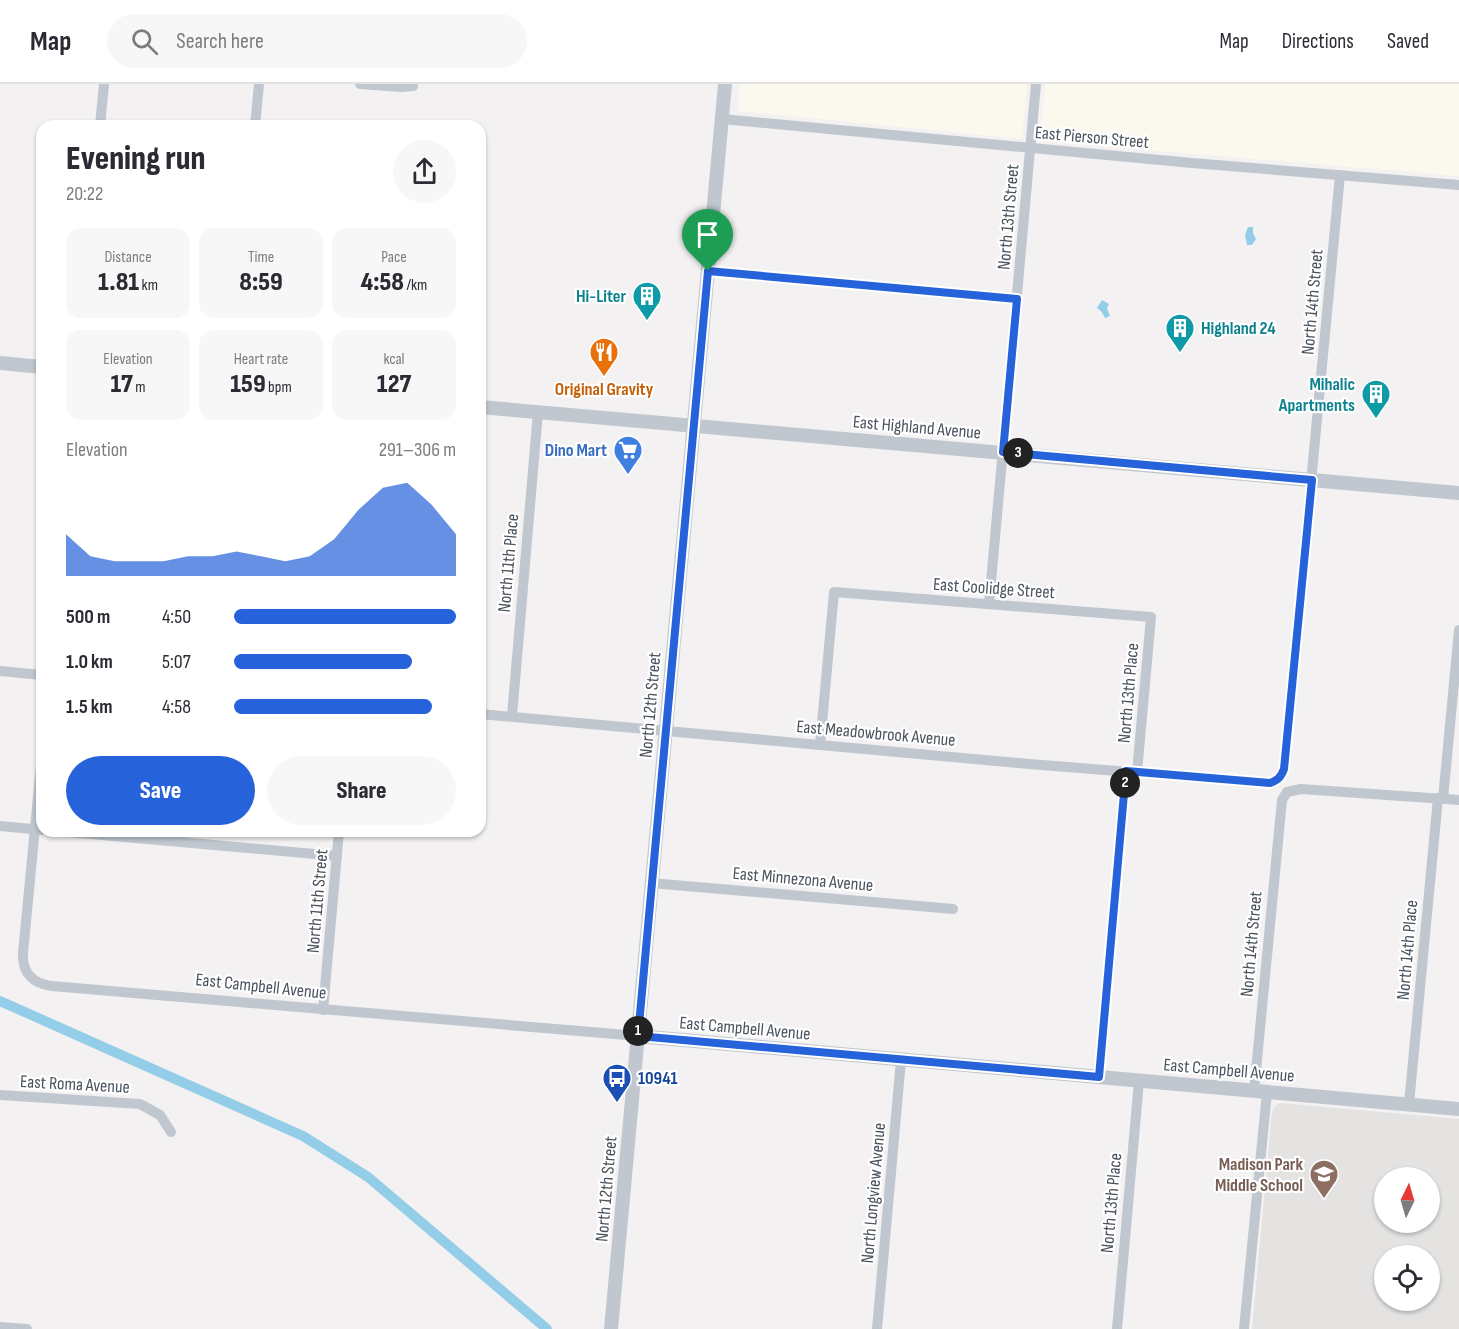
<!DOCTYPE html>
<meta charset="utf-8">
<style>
:root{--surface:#fff;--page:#f7f7f7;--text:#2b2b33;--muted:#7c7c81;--line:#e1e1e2;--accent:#2662d9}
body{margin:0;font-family:"Sofia Sans Condensed",sans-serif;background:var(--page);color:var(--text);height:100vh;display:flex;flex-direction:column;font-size:22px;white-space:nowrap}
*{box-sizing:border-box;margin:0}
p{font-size:20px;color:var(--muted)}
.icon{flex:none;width:33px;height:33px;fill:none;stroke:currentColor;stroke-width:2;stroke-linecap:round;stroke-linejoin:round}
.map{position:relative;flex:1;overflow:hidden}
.details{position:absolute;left:36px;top:36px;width:450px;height:717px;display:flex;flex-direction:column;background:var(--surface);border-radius:18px;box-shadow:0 2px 4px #0004}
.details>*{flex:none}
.needle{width:39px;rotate:5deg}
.controls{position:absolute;left:1374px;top:1083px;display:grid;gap:12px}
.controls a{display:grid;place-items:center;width:66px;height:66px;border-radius:50%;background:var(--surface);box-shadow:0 2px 4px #0004;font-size:30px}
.pin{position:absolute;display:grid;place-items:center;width:51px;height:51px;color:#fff;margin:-62px -26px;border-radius:50% 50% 50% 0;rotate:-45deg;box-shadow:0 0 6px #0007}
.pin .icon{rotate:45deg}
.km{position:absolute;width:30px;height:30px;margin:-15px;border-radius:50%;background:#222;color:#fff;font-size:16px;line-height:30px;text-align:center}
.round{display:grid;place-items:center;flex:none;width:63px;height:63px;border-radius:32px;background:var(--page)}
.overview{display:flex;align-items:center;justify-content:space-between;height:102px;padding:0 30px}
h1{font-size:33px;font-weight:800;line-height:45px}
.stats{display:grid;grid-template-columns:repeat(3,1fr);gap:9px;height:102px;padding:6px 30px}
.stats div{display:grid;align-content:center;border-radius:15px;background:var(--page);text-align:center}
.stats b{font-size:26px;font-weight:800}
.stats small{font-size:16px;font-weight:400}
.stats p{font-size:16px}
.chart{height:168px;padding:12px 30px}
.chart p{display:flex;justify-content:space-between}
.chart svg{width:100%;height:108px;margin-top:6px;fill:var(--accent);opacity:.7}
.button{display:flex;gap:12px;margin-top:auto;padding:12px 30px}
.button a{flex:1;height:69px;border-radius:36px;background:var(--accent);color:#fff;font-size:24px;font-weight:800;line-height:69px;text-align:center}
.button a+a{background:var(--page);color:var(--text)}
ul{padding:0 30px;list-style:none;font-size:20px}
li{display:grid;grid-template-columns:96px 72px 1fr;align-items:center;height:45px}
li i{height:15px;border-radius:8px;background:var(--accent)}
header{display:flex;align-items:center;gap:36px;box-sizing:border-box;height:84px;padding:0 30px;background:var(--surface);border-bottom:2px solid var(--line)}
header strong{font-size:28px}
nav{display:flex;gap:33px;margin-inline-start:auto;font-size:21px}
.search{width:420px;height:54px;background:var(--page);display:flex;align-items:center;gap:15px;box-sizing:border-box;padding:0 21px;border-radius:33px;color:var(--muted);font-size:22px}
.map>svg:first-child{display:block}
</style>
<header>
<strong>Map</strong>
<div class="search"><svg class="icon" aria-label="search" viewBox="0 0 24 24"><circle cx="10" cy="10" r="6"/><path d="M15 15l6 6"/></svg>Search here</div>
<nav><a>Map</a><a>Directions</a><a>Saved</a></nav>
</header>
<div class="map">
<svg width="1459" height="1245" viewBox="0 0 1459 1245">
<rect width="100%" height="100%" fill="#f3f1f1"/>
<g fill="#fbf9ed">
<polygon points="740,0 1027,0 1022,55 738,27"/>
<polygon points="1045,0 1459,0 1459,92 1040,57"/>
</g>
<path fill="#e4e3e2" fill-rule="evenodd" d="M1280 1019 1459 1035V1245H1252L1272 1028 1275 1022ZM1384 1094H1430V1138H1384ZM1384 1172H1430V1216H1384Z"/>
<g fill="#94cde7">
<polygon points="1248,143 1253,143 1253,149 1256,155 1252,161 1247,161 1245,151"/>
<polygon points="1102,216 1109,220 1107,224 1110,232 1105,234 1101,227 1097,224"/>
</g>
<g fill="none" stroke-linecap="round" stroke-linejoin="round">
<polyline stroke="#94cde7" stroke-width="10" points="0,917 303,1052 368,1093 547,1245"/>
<g stroke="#c0c7cf" stroke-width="10">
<polyline points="360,0 402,3 413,2 413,0"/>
<polyline points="722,35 1192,79 1459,101"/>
<polyline points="100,42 104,0"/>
<polyline points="255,42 259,0"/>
<polyline points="708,187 1017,215"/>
<polyline points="989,520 1036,0"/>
<polyline points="0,587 42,591"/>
<polyline points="480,630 1029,680 1270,699 1276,697 1284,685 1340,91"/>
<polyline points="512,632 538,328"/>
<polyline points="820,661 834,508 1151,533 1137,688"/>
<path d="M42 671 23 869C22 889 33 900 52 902L638 952"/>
<polyline points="1443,715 1459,546"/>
<polyline points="0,742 42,746"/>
<polyline points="57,747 337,772"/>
<polyline points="651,799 953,825"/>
<polyline points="323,926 339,747"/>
<polyline points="1099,993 1126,687"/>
<polyline points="1254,1007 1282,716 1287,708 1301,705 1459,716"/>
<polyline points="0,1011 140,1020 160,1031 171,1048"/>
<polyline points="1409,1020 1438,714"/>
<polyline points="0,1243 27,1245"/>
<polyline points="877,1245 901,976"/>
<polyline points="1117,1245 1139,997"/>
<polyline points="1244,1245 1267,1008"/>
</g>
<g stroke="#c0c7cf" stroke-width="14">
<polyline points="0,279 42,283"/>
<polyline points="480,323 1459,409"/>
<polyline points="638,952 1459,1025"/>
<polyline points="611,1245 725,0"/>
</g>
</g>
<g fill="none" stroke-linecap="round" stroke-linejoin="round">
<g stroke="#fff" stroke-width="12">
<path id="route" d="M708 187 1017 215 1003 368 1312 396 1284 685C1281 693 1278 696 1270 699L1126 687 1099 993 638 952Z"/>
</g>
<use href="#route" stroke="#2662d9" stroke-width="8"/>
</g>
<defs>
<g id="building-pin" transform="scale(1.5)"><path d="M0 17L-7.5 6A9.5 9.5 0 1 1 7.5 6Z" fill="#0f9aa8" stroke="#fff"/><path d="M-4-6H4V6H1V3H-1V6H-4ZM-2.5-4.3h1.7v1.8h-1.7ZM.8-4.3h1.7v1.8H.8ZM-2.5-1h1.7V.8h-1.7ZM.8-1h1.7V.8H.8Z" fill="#fff"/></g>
<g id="restaurant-pin" transform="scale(1.5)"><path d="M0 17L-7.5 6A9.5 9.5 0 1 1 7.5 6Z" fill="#e8710a" stroke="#fff"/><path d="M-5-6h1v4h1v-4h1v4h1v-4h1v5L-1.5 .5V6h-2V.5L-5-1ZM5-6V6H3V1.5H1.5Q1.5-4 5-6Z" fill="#fff"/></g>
<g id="supermarket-pin" transform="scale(1.5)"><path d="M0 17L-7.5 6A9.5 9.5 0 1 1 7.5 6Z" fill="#3f7fe0" stroke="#fff"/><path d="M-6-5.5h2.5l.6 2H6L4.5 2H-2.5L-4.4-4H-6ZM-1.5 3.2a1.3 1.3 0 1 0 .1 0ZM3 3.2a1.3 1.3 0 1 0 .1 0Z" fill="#fff"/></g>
<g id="bus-pin" transform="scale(1.5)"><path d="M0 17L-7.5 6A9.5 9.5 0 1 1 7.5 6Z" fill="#1a4fb4" stroke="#fff"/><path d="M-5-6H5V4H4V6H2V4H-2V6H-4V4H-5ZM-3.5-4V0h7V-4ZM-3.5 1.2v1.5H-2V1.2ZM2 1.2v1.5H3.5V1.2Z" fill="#fff"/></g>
<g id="school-pin" transform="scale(1.5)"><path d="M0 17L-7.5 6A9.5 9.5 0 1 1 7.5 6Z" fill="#8d6e63" stroke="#fff"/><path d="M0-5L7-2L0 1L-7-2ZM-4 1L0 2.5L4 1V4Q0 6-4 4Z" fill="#fff"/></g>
</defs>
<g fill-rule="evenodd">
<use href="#building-pin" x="647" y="212"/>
<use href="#building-pin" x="1180" y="244"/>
<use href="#restaurant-pin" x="604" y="268"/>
<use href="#building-pin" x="1376" y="310"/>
<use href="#supermarket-pin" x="628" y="366"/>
<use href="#bus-pin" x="617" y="994"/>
<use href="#school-pin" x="1324" y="1090"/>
</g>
<g text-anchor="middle" stroke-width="4.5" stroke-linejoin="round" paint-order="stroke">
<g font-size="18" fill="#4a525d" stroke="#fff">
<text transform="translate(1092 53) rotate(5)" y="6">East Pierson Street</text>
<text transform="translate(1008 133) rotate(-85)" y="6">North 13th Street</text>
<text transform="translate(1312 218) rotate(-85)" y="6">North 14th Street</text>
<text transform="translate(917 343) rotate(5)" y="6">East Highland Avenue</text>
<text transform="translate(508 479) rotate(-85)" y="6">North 11th Place</text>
<text transform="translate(994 504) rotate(4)" y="6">East Coolidge Street</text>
<text transform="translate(1128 609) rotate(-85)" y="6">North 13th Place</text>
<text transform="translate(650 621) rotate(-85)" y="6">North 12th Street</text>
<text transform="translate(876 649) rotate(5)" y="6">East Meadowbrook Avenue</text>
<text transform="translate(803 795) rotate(5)" y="6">East Minnezona Avenue</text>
<text transform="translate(317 817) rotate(-85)" y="6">North 11th Street</text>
<text transform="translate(1251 860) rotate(-85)" y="6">North 14th Street</text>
<text transform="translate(1407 866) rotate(-85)" y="6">North 14th Place</text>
<text transform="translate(261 902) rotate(6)" y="6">East Campbell Avenue</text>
<text transform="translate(745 944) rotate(5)" y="6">East Campbell Avenue</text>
<text transform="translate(1229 986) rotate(5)" y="6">East Campbell Avenue</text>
<text transform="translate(75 1000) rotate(3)" y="6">East Roma Avenue</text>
<text transform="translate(606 1105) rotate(-85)" y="6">North 12th Street</text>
<text transform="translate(873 1109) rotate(-85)" y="6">North Longview Avenue</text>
<text transform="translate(1111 1119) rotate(-85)" y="6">North 13th Place</text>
</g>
<g font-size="18" font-weight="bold" fill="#0d838f" stroke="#fff" text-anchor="end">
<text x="626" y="218">Hi-Liter</text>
<text x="1201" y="250" text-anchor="start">Highland 24</text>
<text x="1355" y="306">Mihalic<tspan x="1355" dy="21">Apartments</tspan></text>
</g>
<g font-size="18" font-weight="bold" fill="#c56008" stroke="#fff">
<text x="604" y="311">Original Gravity</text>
</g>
<g font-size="18" font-weight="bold" fill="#366cbe" stroke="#fff" text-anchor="end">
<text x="607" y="372">Dino Mart</text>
</g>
<g font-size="18" font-weight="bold" fill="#164399" stroke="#fff" text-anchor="start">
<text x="638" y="1000">10941</text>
</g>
<g font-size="18" font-weight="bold" fill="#785e54" stroke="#fff" text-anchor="end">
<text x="1303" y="1086">Madison Park<tspan x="1303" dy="21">Middle School</tspan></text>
</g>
</g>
</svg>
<div class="controls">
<a><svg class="needle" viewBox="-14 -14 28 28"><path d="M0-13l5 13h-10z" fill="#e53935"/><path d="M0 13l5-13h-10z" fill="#7c7c81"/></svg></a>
<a><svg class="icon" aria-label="locate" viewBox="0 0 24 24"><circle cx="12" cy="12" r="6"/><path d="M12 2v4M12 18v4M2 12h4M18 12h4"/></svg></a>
</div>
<div class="pin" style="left:708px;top:187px;background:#1e9e55"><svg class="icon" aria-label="arrive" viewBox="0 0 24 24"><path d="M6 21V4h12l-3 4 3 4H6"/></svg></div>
<b class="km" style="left:638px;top:947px">1</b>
<b class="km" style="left:1125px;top:699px">2</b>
<b class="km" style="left:1018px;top:369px">3</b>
<section class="details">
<div class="overview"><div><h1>Evening run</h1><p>20:22</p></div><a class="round"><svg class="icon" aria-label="share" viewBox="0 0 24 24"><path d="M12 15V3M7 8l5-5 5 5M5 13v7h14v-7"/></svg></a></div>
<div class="stats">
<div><p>Distance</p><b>1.81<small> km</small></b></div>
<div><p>Time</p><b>8:59</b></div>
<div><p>Pace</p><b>4:58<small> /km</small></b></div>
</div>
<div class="stats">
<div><p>Elevation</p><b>17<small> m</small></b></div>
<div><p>Heart rate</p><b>159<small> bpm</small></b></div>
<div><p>kcal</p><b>127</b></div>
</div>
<div class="chart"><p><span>Elevation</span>291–306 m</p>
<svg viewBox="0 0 160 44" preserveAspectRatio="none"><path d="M0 44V27L10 36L20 38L30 38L40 38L50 36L60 36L70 34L80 36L90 38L100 36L110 29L120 17L130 8L140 6L150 15L160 27V44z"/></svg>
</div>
<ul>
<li><b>500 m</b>4:50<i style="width:100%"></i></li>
<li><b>1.0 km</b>5:07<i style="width:80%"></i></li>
<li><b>1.5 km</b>4:58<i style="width:89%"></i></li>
</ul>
<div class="button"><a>Save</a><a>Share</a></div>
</section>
</div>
